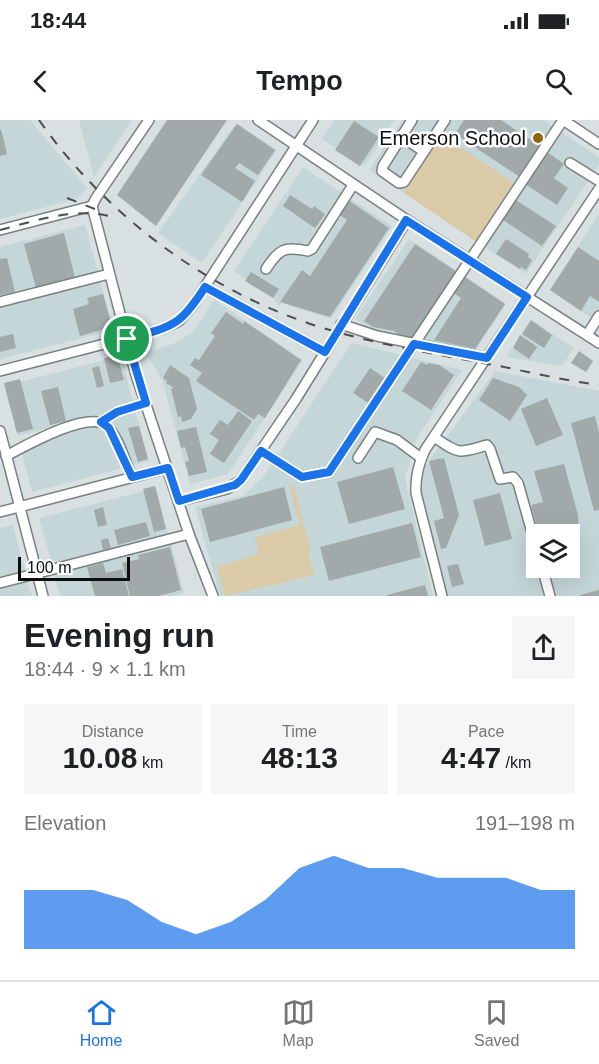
<!DOCTYPE html>
<meta charset="utf-8">
<style>
:root{--surface:#fff;--page:#f6f6f6;--text:#202124;--muted:#757577;--line:#e0e0e0;--accent:#1a73e8}
body{margin:0;font-family:Helvetica,sans-serif;background:var(--page);color:var(--text);height:100vh;display:flex;flex-direction:column;font-size:22px;white-space:nowrap}
*{box-sizing:border-box;margin:0}
p{font-size:20px;color:var(--muted)}
.icon{flex:none;width:33px;height:33px;fill:none;stroke:currentColor;stroke-width:2;stroke-linecap:round;stroke-linejoin:round}
.map{position:relative;height:476px;overflow:hidden}
.sheet{display:flex;flex-direction:column;background:var(--surface);flex:1}
.sheet>*{flex:none}
.tools{position:absolute;left:526px;top:404px;display:grid;gap:12px}
.tools a{display:grid;place-items:center;width:54px;height:54px;border-radius:0px;background:var(--surface);box-shadow:0 6px 24px #0002;font-size:30px}
.scale{position:absolute;left:18px;bottom:15px;width:112px;box-sizing:border-box;padding-left:6px;border:3px solid #0c0e0f;border-top:0;font-size:16px;line-height:21px;white-space:nowrap;color:#0c0e0f;-webkit-text-stroke:4px #fff;paint-order:stroke}
.pin{position:absolute;display:grid;place-items:center;width:51px;height:51px;color:#fff;margin:-26px;border:3px solid #fff;border-radius:50%;box-shadow:0 2px 6px #0007}
.round{display:grid;place-items:center;flex:none;width:63px;height:63px;border-radius:0px;background:var(--page)}
.summary{display:flex;align-items:center;justify-content:space-between;height:102px;padding:0 24px}
h1{font-size:33px;font-weight:600;line-height:45px}
.figures{display:grid;grid-template-columns:repeat(3,1fr);gap:9px;height:102px;padding:6px 24px}
.figures div{display:grid;align-content:center;border-radius:0px;background:var(--page);text-align:center}
.figures b{font-size:30px;font-weight:600}
.figures small{font-size:16px;font-weight:400}
.figures p{font-size:16px}
.chart{height:168px;padding:12px 24px}
.chart p{display:flex;justify-content:space-between}
.chart svg{width:100%;height:108px;margin-top:6px;fill:var(--accent);opacity:.7}
.status{display:flex;justify-content:space-between;align-items:center;height:42px;padding:0 30px;background:var(--surface);direction:ltr}
.status svg{height:16px;fill:currentColor}
header{display:flex;justify-content:space-between;align-items:center;height:78px;padding:0 24px;background:var(--surface);font-size:27px;font-weight:600}
.menu{display:flex;justify-content:space-around;align-items:center;height:84px;border-top:2px solid var(--line);background:var(--surface);font-size:16px;color:var(--muted)}
.menu a{display:grid;justify-items:center;gap:3px}
.menu .selected{color:var(--accent)}
.map>svg:first-child{display:block}
</style>
<div class="status"><b>18:44</b><svg viewBox="0 0 49 12"><path d="M0 12V9h3v3zM5 12V6h3v6zM10 12V3h3v9zM15 12V0h3v12zM26 1h20v11H26zM47 4h2v5h-2z"/></svg></div>
<header><svg class="icon" aria-label="back" viewBox="0 0 24 24"><path d="M15 5l-7 7 7 7"/></svg>Tempo<svg class="icon" aria-label="search" viewBox="0 0 24 24"><circle cx="10" cy="10" r="6"/><path d="M15 15l6 6"/></svg></header>
<div class="map">
<svg width="599" height="476" viewBox="0 0 599 476">
<rect width="100%" height="100%" fill="#d8e0e1"/>
<g fill="#c4d6d8" fill-rule="evenodd">
<polygon points="0,0 30,0 87,68 77,79 0,99"/>
<polygon points="79,0 132,0 94,57"/>
<polygon points="334,0 395,0 364,46 322,19"/>
<polygon points="403,0 543,0 555,8 517,65 442,16 404,73 369,50"/>
<polygon points="236,3 277,30 202,143 158,113"/>
<polygon points="560,11 599,37 599,45 526,154 484,126"/>
<polygon points="303,47 392,106 331,199 282,183 280,185 274,181 275,179 234,151"/>
<polygon points="599,94 599,190 593,199 550,170"/>
<polygon points="85,105 99,155 0,180 0,127"/>
<polygon points="409,119 459,152 414,219 370,209 355,199"/>
<polygon points="464,156 506,184 474,232 422,220"/>
<polygon points="100,160 114,210 0,239 0,186"/>
<polygon points="214,180 303,240 228,354 190,364 162,259 147,236 149,231 173,224 190,214 197,206"/>
<polygon points="531,200 574,228 562,246 506,237"/>
<polygon points="352,223 462,250 416,320 405,358 433,476 220,476 195,387 243,376 263,357"/>
<polygon points="121,236 134,286 18,316 4,266"/>
<path d="M495 251 599 271V476H447L418 356ZM537 414H570V447H537Z"/>
<polygon points="135,291 149,341 32,372 19,321"/>
<polygon points="156,368 169,418 53,448 39,398"/>
<polygon points="13,405 26,455 0,462 0,408"/>
<polygon points="171,423 184,473 173,476 60,476 54,453"/>
<polygon points="27,460 32,476 0,476 0,467"/>
</g>
<g fill="#dbcaa8">
<polygon points="442,15 517,65 478,123 404,73"/>
<polygon points="294,365 311,432 308,433 314,455 225,476 217,447 249,437 259,432 255,417 300,405 289,366"/>
</g>
<g fill="#a1a9aa">
<polygon points="167,0 227,0 156,106 117,75"/>
<polygon points="464,0 501,0 540,26 520,57 455,14"/>
<polygon points="354,1 379,17 360,46 335,30"/>
<polygon points="237,4 275,30 258,55 239,43 235,48 255,61 242,82 201,55"/>
<polygon points="1,9 7,34 0,36 0,10"/>
<polygon points="547,32 564,44 554,58 568,68 557,85 525,64"/>
<polygon points="290,75 312,89 314,86 325,94 315,108 283,86"/>
<polygon points="348,80 389,108 330,197 280,182 302,150 310,156 347,100 338,94"/>
<polygon points="516,80 556,106 542,126 503,100"/>
<polygon points="64,113 75,158 36,168 24,124"/>
<polygon points="506,119 529,134 528,137 532,140 526,150 521,147 520,149 496,134"/>
<polygon points="415,124 457,152 414,218 398,214 394,211 373,207 364,201"/>
<polygon points="578,127 599,141 599,182 590,176 581,191 550,170"/>
<polygon points="7,138 15,172 0,175 0,139"/>
<polygon points="251,152 279,169 273,178 245,161"/>
<polygon points="465,157 505,184 475,229 434,220 461,178 454,173"/>
<polygon points="103,174 112,207 80,216 73,189 89,184 87,178"/>
<polygon points="226,192 243,204 244,201 301,240 265,298 258,294 254,300 196,261 202,253 190,245 195,238 199,240 215,216 211,213"/>
<polygon points="531,200 552,215 544,228 522,214"/>
<polygon points="13,214 16,228 0,232 0,217"/>
<polygon points="520,215 537,227 529,239 513,228"/>
<polygon points="579,231 593,241 586,252 571,243"/>
<polygon points="117,235 124,260 110,263 104,238"/>
<polygon points="421,242 427,245 428,243 439,245 454,255 431,290 402,271"/>
<polygon points="170,245 189,258 197,289 191,299 182,302 181,296 178,297 171,269 174,268 166,263 167,261 163,258"/>
<polygon points="99,246 104,266 97,268 92,248"/>
<polygon points="370,248 385,258 368,283 353,273"/>
<polygon points="493,258 519,267 527,275 510,301 479,280"/>
<polygon points="20,259 33,309 17,313 4,263"/>
<polygon points="58,267 66,301 50,305 41,271"/>
<polygon points="547,278 563,315 536,326 521,289"/>
<polygon points="238,291 252,301 224,343 210,334 219,320 210,314 220,300 228,305"/>
<polygon points="595,296 599,313 599,390 594,391 571,303"/>
<polygon points="139,306 148,339 138,342 128,308"/>
<polygon points="196,307 207,352 189,356 185,342 189,341 185,327 181,328 177,311"/>
<polygon points="444,338 459,395 446,428 441,429 434,401 444,398 429,341"/>
<polygon points="564,344 578,395 579,407 578,419 576,419 580,433 570,435 570,414 539,414 531,385 543,382 534,351"/>
<polygon points="393,347 405,389 349,404 337,362"/>
<polygon points="155,366 166,409 154,412 143,369"/>
<polygon points="284,367 292,400 210,422 201,389"/>
<polygon points="500,373 512,419 485,426 473,380"/>
<polygon points="103,387 107,405 98,407 94,390"/>
<polygon points="146,402 150,416 118,425 114,410"/>
<polygon points="412,403 421,437 329,461 320,427"/>
<polygon points="108,418 111,428 103,430 101,420"/>
<polygon points="170,427 181,470 159,476 130,476 122,443 139,439 138,435"/>
<polygon points="103,443 106,453 122,449 129,476 95,476 87,447"/>
<polygon points="458,444 464,464 452,467 447,446"/>
<polygon points="425,465 428,476 387,476 387,475"/>
<polygon points="599,470 599,476 580,476 580,475"/>
</g>
<g fill="none" stroke-linecap="round" stroke-linejoin="round">
<g stroke="#798081" stroke-width="12">
<g id="minor">
<polyline points="258,0 407,100 599,223"/>
<polyline points="412,0 383,46 382,51 399,63 404,62 445,0"/>
<polyline points="563,0 599,24"/>
<polyline points="401,16 423,31"/>
<polyline points="570,43 599,61"/>
<polyline points="92,86 136,255 189,414 213,476"/>
<polyline points="92,86 96,78 149,0"/>
<polyline points="0,110 92,86"/>
<path d="M266 149C279 129 284 126 308 131L312 129 353 65"/>
<polyline points="205,167 325,232"/>
<polyline points="0,182 109,154"/>
<polyline points="341,204 377,216 487,238"/>
<polyline points="587,215 599,196"/>
<polyline points="0,251 162,209 179,201 193,185 313,0"/>
<polyline points="101,302 117,292 146,283"/>
<polyline points="0,311 43,476"/>
<path d="M434 317C459 334 458 334 487 325L490 329 500 359 513 357 518 363 537 430"/>
<polyline points="261,331 302,357 329,352 563,0"/>
<path d="M6 336C25 326 89 289 107 306 118 316 126 344 132 357"/>
<polyline points="358,338 375,312 397,320 421,338"/>
<polyline points="179,381 227,369 241,360 296,279 407,100"/>
<polyline points="0,392 168,348"/>
<polyline points="542,447 550,476"/>
<polyline points="0,463 189,414"/>
<path d="M442 476 416 373C415 357 418 345 425 330L599 69"/>
</g>
</g>
<use href="#minor" stroke="#fff" stroke-width="9"/>
<g stroke="#4b4f50" stroke-width="2" stroke-dasharray="10 10" stroke-linecap="butt">
<path d="M39 0C107 97 210 173 323 208 376 224 430 233 483 243 522 250 560 260 599 265"/>
<polyline points="67,78 95,89"/>
<path d="M0 110C38 100 78 86 117 98"/>
</g>
</g>
<g fill="none" stroke-linecap="round" stroke-linejoin="round">
<g stroke="#fff" stroke-width="12">
<path id="route" d="M406 100 527 177 487 238 414 224 329 352 302 357 261 331 241 360 235 365 179 381 168 348 132 357 109 308 101 302 117 292 146 283 127 219C172 206 179 208 205 167L325 232Z"/>
</g>
<use href="#route" stroke="#1a73e8" stroke-width="8"/>
</g>
<circle fill="#8d680b" stroke="#fff" stroke-width="2" cx="538" cy="18" r="6"/>
<g text-anchor="middle" stroke-width="5" stroke-linejoin="round" paint-order="stroke">
<g font-size="20" fill="#0c0e0f" stroke="#fff" text-anchor="end">
<text x="526" y="25">Emerson School</text>
</g>
</g>
</svg>
<div class="tools">
<a><svg class="icon" aria-label="layers" viewBox="0 0 24 24"><path d="M12 4l9 5-9 5-9-5zM3 14l9 5 9-5"/></svg></a>
</div>
<div class="scale">100 m</div>
<div class="pin" style="left:127px;top:219px;background:#1e9e55"><svg class="icon" aria-label="arrive" viewBox="0 0 24 24"><path d="M6 21V4h12l-3 4 3 4H6"/></svg></div>
</div>
<section class="sheet">
<div class="summary"><div><h1>Evening run</h1><p>18:44 · 9 × 1.1 km</p></div><a class="round"><svg class="icon" aria-label="share" viewBox="0 0 24 24"><path d="M12 15V3M7 8l5-5 5 5M5 13v7h14v-7"/></svg></a></div>
<div class="figures">
<div><p>Distance</p><b>10.08<small> km</small></b></div>
<div><p>Time</p><b>48:13</b></div>
<div><p>Pace</p><b>4:47<small> /km</small></b></div>
</div>
<div class="chart"><p><span>Elevation</span>191–198 m</p>
<svg viewBox="0 0 160 44" preserveAspectRatio="none"><path d="M0 44V20L10 20L20 20L30 24L40 33L50 38L60 33L70 24L80 11L90 6L100 11L110 11L120 15L130 15L140 15L150 20L160 20V44z"/></svg>
</div>
</section>
<nav class="menu">
<a class="selected"><svg class="icon" aria-label="home" viewBox="0 0 24 24"><path d="M3 11l9-7 9 7M6 9v11h12V9"/></svg>Home</a>
<a><svg class="icon" aria-label="map" viewBox="0 0 24 24"><path d="M3 6l6-2 6 2 6-2v14l-6 2-6-2-6 2zM9 4v14M15 6v14"/></svg>Map</a>
<a><svg class="icon" aria-label="saved" viewBox="0 0 24 24"><path d="M7 4h10v16l-5-4-5 4z"/></svg>Saved</a>
</nav>
